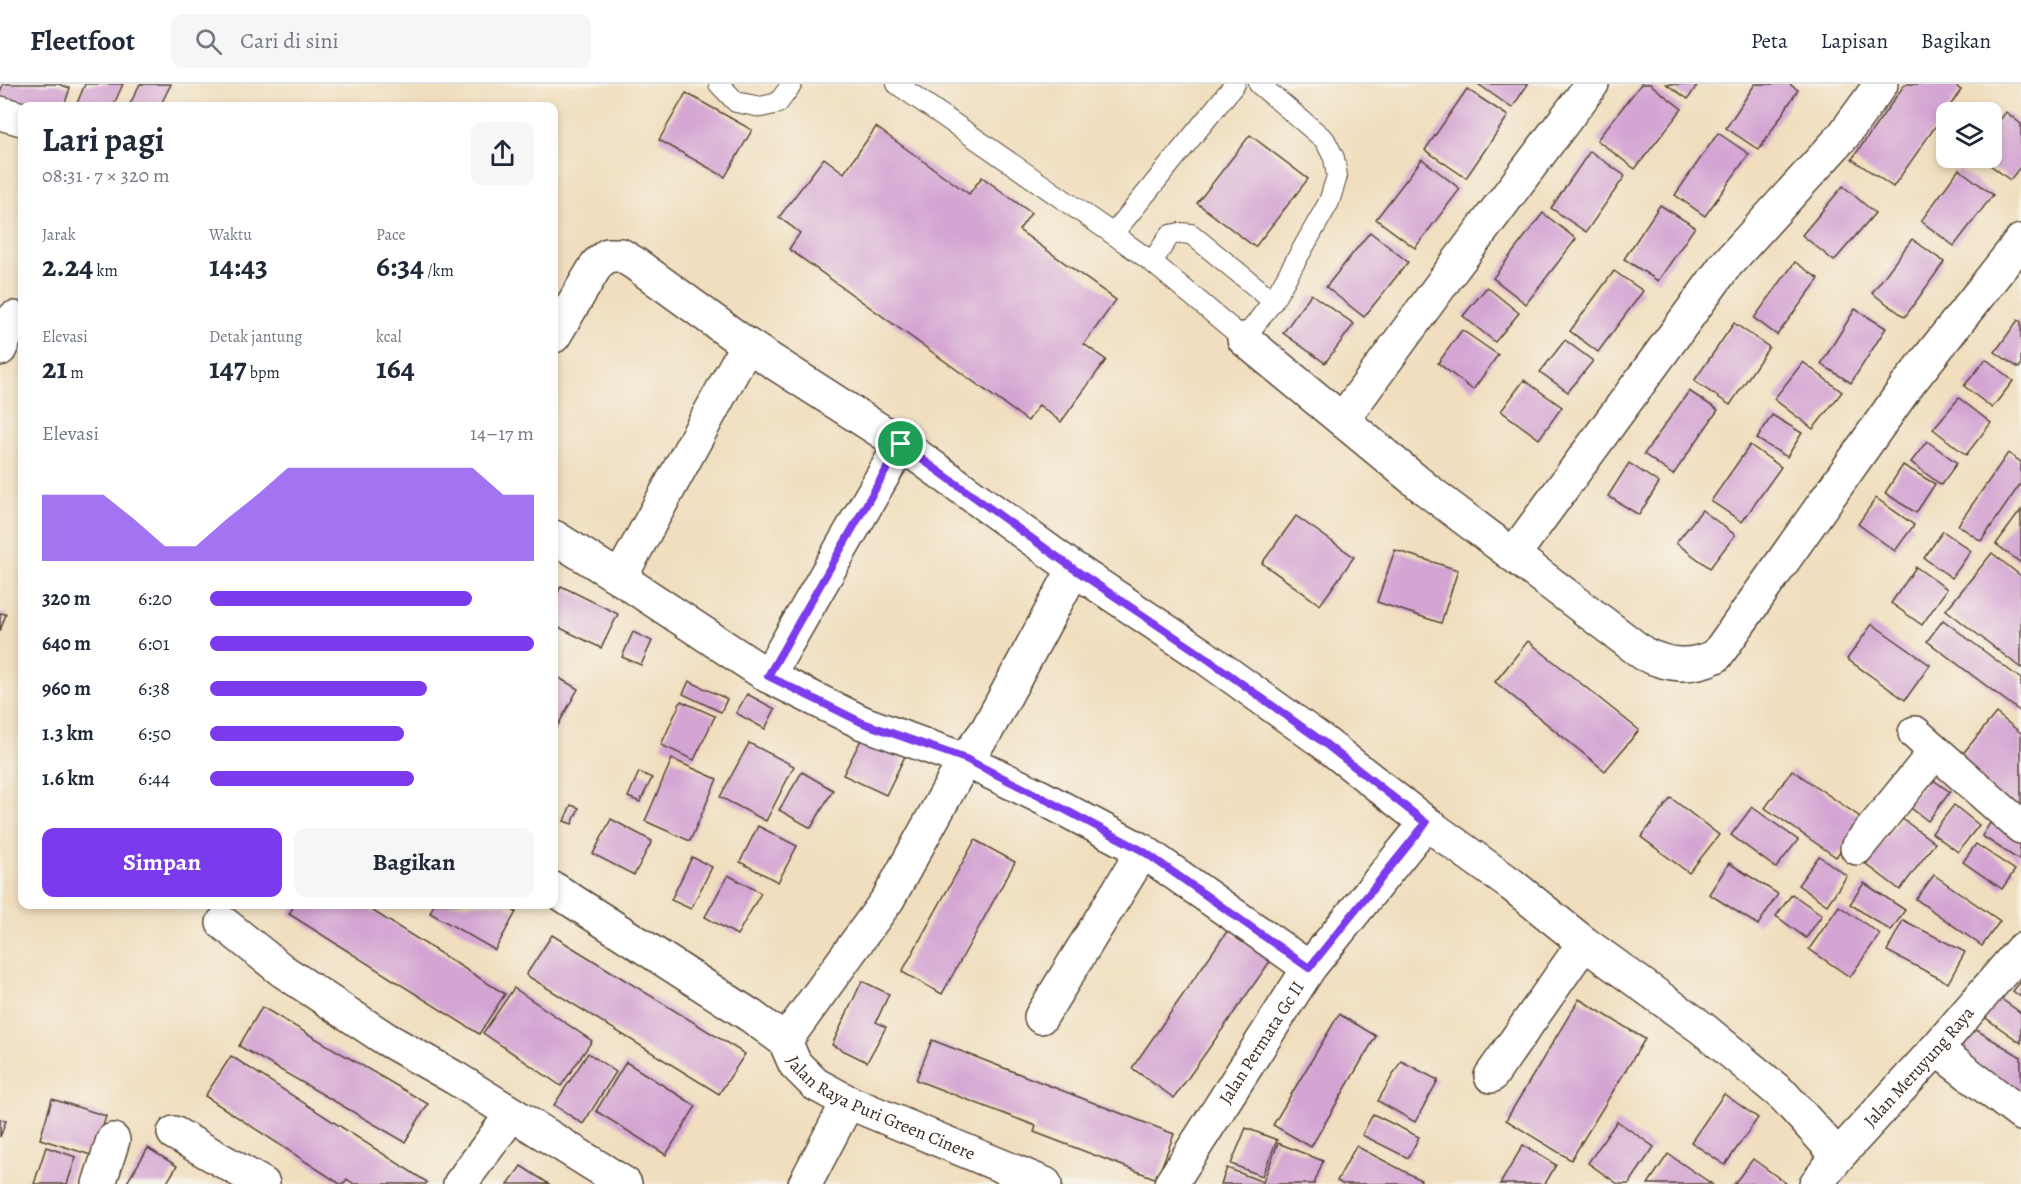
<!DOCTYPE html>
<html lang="id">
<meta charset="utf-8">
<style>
:root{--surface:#fff;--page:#f6f6f7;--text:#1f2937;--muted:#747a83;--line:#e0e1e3;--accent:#7c3aed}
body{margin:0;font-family:Alegreya,serif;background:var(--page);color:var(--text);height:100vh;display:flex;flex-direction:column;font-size:22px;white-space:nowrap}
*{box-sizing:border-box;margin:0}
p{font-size:20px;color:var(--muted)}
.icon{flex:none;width:33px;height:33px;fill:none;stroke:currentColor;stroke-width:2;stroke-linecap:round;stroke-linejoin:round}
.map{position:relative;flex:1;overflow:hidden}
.side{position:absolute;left:18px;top:18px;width:540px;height:807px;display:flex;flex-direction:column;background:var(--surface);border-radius:12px;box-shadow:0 3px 9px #0003}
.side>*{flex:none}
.buttons{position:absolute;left:1936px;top:18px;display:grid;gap:12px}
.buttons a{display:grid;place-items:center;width:66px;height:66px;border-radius:12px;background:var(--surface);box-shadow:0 3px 9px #0003;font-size:30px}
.pin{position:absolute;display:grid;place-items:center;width:51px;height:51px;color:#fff;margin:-26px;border:3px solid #fff;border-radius:50%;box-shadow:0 2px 6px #0007}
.round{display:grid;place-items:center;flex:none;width:63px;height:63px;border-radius:12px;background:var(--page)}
.overview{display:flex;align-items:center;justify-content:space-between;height:102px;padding:0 24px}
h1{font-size:33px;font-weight:700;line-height:45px}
.metrics{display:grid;grid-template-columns:repeat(3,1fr);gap:9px;height:102px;padding:6px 24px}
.metrics div{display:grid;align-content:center}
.metrics b{font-size:30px;font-weight:700}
.metrics small{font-size:16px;font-weight:400}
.metrics p{font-size:16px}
.chart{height:168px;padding:12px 24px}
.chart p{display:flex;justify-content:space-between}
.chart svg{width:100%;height:108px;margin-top:6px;fill:var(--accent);opacity:.7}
.cta{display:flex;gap:12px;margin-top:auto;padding:12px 24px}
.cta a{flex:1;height:69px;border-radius:12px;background:var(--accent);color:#fff;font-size:24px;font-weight:700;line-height:69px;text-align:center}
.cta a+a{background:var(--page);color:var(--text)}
ul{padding:0 24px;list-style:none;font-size:20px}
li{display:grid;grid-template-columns:96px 72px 1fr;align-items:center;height:45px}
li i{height:15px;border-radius:8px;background:var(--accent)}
header{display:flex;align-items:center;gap:36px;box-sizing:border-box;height:84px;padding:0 30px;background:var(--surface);border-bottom:2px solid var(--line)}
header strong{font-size:28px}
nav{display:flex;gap:33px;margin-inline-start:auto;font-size:21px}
.search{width:420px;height:54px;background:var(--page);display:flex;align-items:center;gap:15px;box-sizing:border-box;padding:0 21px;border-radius:12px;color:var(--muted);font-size:22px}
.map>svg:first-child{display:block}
</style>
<header>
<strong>Fleetfoot</strong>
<div class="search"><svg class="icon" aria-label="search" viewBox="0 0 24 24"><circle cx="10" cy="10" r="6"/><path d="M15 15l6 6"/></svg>Cari di sini</div>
<nav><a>Peta</a><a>Lapisan</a><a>Bagikan</a></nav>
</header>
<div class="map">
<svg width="2021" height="1100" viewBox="0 0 2021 1100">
<rect width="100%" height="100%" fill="#f7f3e8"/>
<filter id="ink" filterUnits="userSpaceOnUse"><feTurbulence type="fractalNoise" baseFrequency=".0167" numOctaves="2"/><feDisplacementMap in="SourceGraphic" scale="12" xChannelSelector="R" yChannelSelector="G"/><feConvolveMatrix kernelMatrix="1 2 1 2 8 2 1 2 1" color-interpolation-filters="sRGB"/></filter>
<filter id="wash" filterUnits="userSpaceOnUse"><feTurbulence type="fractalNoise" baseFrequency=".008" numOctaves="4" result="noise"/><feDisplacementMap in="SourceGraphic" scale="24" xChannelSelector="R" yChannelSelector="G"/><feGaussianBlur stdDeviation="1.35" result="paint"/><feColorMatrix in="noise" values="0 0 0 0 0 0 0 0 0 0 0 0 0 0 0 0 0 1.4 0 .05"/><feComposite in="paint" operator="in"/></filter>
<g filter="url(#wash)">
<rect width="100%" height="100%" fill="#f0debe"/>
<g id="blocks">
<g fill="#d4a4d3">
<polygon points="3,0 58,0 70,4 64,22 0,24 0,8"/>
<polygon points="85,0 123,0 113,22 76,22"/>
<polygon points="140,0 171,0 160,22 129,22"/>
<polygon points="1478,0 1528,0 1512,24"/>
<polygon points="1641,0 1650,0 1682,25 1635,85 1597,56"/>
<polygon points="1666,0 1698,0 1688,15"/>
<polygon points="1755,0 1789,0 1798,6 1759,66 1726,44"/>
<polygon points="1905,0 1953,0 1961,6 1893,103 1852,75"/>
<polygon points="1467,5 1508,32 1466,94 1425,66"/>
<polygon points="686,9 752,46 725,93 659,56"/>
<polygon points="2006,28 2021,40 2021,82 2010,96 1981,74 1992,74 1992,47"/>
<polygon points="876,43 969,110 982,93 1031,129 1019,146 1116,216 1084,260 1106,276 1061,338 1039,321 1028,337 789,165 800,149 779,133 824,74 844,89"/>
<polygon points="1718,49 1749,70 1705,132 1675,111"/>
<polygon points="1250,51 1308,95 1255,163 1197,119"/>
<polygon points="1590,67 1625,92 1586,148 1551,124"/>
<polygon points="1422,75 1460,105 1415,164 1376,135"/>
<polygon points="1959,85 1993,111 1954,162 1921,137"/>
<polygon points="1843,102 1875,129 1834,177 1802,151"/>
<polygon points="1660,121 1695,143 1658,197 1624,175"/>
<polygon points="1543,129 1576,155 1526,220 1493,194"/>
<polygon points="1370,148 1408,178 1364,233 1326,203"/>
<polygon points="1912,155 1944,178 1905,233 1872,209"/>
<polygon points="1795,178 1819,195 1777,251 1754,234"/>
<polygon points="1614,187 1643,207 1598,268 1570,247"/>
<polygon points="1487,203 1519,229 1495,258 1463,232"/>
<polygon points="1311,210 1354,240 1325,279 1283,249"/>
<polygon points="1855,225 1886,244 1851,299 1821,280"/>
<polygon points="2018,236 2021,238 2021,281 2019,284 1995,268"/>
<polygon points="1734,239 1769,263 1730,321 1694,297"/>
<polygon points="1462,246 1498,271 1473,306 1438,279"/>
<polygon points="1565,256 1593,277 1568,308 1540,288"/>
<polygon points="1986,275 2013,297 1992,324 1964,302"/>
<polygon points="1803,278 1842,308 1813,345 1774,315"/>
<polygon points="1524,296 1562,323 1539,355 1501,327"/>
<polygon points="1689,307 1718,326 1673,391 1644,370"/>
<polygon points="1959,314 1991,339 1966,371 1933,345"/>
<polygon points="1772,331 1802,349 1787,373 1757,355"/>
<polygon points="1927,357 1957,379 1941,401 1911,378"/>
<polygon points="1750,361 1781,383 1742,438 1711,417"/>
<polygon points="2008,369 2021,378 2021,399 1981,457 1958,441"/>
<polygon points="1629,379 1659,399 1639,431 1608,412"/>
<polygon points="1903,381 1935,400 1916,429 1885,409"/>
<polygon points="1876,414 1914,441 1895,467 1858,440"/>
<polygon points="1702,426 1735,451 1710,484 1676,459"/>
<polygon points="2021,426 2021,479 1996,460"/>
<polygon points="1296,432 1354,473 1320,521 1262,479"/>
<polygon points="1943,447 1971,467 1952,494 1924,474"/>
<polygon points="1395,466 1458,486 1441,539 1377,518"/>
<polygon points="1992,469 2021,492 2021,584 1946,526"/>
<polygon points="1916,483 1947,505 1922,541 1891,519"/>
<polygon points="561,502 618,530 601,564 554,541 554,518"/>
<polygon points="0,529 6,530 0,547"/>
<polygon points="1943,536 2021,595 2021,628 1927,557"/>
<polygon points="1872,540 1930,581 1905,616 1847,575"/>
<polygon points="633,548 652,557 641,581 622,573"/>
<polygon points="1528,557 1639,646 1605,687 1495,598"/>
<polygon points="554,591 578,605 554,648"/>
<polygon points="689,597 727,615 721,628 683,610"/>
<polygon points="747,610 775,625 765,645 736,629"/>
<polygon points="681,617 715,632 694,676 661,661"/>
<polygon points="1996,629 2021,649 2021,731 1956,678"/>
<polygon points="863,652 905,672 886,711 843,691"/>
<polygon points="749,659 794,682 766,737 720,713"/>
<polygon points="672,675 717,695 690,757 645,737"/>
<polygon points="1792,686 1863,735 1836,773 1765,724"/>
<polygon points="639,688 652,694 640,718 628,713"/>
<polygon points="802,688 833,706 811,744 779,726"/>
<polygon points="1929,693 1950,708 1928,737 1907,721"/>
<polygon points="1671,714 1719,751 1689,789 1641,753"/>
<polygon points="571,721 579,724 572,740 564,737"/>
<polygon points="1954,721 1979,741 1958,768 1932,749"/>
<polygon points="1752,723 1798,756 1776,784 1731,751"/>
<polygon points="1995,731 2021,747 2019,776 1982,752"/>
<polygon points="1901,734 1935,759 1900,806 1866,780"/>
<polygon points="611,735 652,757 634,791 593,770"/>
<polygon points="758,742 797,762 778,798 740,778"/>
<polygon points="975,756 1015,778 942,910 902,888"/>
<polygon points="1976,760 2015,786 2002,805 1963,778"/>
<polygon points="1819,772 1847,792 1827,821 1798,801"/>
<polygon points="692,773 712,783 691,825 671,816"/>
<polygon points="1729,779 1778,810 1758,841 1709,810"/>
<polygon points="728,791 761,809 737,851 705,833"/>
<polygon points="1934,791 2000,837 1982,862 1916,815"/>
<polygon points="1864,799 1905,826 1891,847 1850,820"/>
<polygon points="1792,810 1822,831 1806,854 1776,832"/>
<polygon points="295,820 362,820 505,910 479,950 289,830"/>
<polygon points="434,820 503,820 516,828 495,866 430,829"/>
<polygon points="1839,822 1880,850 1850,893 1809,865"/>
<polygon points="1903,836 1965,868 1948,899 1887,867"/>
<polygon points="1228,846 1271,876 1174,1014 1132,984"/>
<polygon points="552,851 745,970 719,1010 526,891"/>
<polygon points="862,897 889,910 876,938 886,943 867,978 832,961"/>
<polygon points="2021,897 2021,913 2013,907"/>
<polygon points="514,904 592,957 561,1002 483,949"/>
<polygon points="1997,912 2021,929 2021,959 1983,932"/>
<polygon points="1579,915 1645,955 1571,1076 1506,1036"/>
<polygon points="262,923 428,1020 405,1058 239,962"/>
<polygon points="1339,930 1376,952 1311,1063 1273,1041"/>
<polygon points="1973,944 2021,973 2021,1011 1956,971"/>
<polygon points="932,956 1174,1050 1157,1095 1034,1048 1036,1042 916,996"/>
<polygon points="588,969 616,988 583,1040 554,1021"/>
<polygon points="231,972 427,1098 426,1100 354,1100 347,1095 344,1100 340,1100 205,1012"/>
<polygon points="1401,977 1438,996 1415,1038 1378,1017"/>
<polygon points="626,978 696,1022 666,1071 596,1027"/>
<polygon points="1724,1010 1758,1034 1725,1081 1691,1058"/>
<polygon points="52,1015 106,1032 94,1072 40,1055"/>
<polygon points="1373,1030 1419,1053 1408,1074 1362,1051"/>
<polygon points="0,1035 6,1037 0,1053"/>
<polygon points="1617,1037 1654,1063 1629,1100 1618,1100 1588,1079"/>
<polygon points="1246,1044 1277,1056 1262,1092 1231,1080"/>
<polygon points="1278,1059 1323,1077 1314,1100 1221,1100 1227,1084 1263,1098"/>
<polygon points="1523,1061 1556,1081 1545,1100 1500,1100"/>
<polygon points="1356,1062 1421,1096 1419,1100 1343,1100 1337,1097"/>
<polygon points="46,1063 76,1073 67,1100 34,1100"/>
<polygon points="148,1064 177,1082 166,1100 126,1100"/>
<polygon points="1668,1070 1712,1100 1648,1100"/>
<polygon points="1753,1075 1787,1100 1734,1100"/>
<polygon points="521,1082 546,1098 549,1100 508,1100"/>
</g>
</g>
</g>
<g filter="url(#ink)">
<use href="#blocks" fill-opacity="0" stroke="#564536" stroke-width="1.5"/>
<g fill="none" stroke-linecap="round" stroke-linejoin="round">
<g stroke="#564536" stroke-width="22">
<g id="service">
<polyline points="719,0 736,18 761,23 778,19 792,0"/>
<polyline points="897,0 1113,150 1152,178 1244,255 1273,217 1329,118 1337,92 1334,74 1325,56 1259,0"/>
<polyline points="1113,150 1235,0"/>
<polyline points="1152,178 1170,151 1180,149 1191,150 1273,217"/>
</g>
</g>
<g stroke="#564536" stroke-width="36">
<g id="minor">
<polyline points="0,29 22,35"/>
<polyline points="554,252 597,180 608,171 621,171 634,179 747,261 901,360 1074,485 1202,571 1323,658 1426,739 1512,801 1584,859 1702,944 1784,1012 1838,1072"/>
<path d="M1244 255 1427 406 1644 570C1670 582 1690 584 1716 572L1906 303 2021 157"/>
<polyline points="0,265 14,234"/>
<polyline points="1343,335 1454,183 1592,0"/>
<polyline points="554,453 620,494 768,592 863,639 965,676 1039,712 1143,767 1309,884"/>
<polyline points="1514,470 1724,183 1843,52 1881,0"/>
<polyline points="620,494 747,261"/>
<polyline points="768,592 901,360"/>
<polyline points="1915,649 2021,743"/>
<polyline points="1857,764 1935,668"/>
<path id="s1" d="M554 805 751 932 785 957 795 980 815 1000 848 1018 1045 1100"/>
<polyline points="223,839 283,887 386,955 455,994 625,1100"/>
<polyline points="1041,933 1143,767"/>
<polyline points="785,957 888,815 965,676 987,646 1074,485"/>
<polyline points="1936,965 2021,1030"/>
<polyline points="1491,992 1584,859"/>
<polyline points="174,1049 263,1100"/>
<polyline points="99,1100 113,1056"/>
<polyline points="460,1100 512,1030"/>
<polyline points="805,1100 848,1018"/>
<path id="s2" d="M1171 1100 1309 884 1426 739"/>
</g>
</g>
<g stroke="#564536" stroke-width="36">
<g id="secondary">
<path id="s3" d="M1816 1100 1838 1072 1936 965 2021 866"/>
</g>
</g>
<use href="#service" stroke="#fff" stroke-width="20"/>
<use href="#minor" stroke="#fff" stroke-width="33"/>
<use href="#secondary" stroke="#fff" stroke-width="33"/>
</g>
</g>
<g fill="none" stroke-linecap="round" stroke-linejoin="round" filter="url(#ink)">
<g stroke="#fff" stroke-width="12">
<polygon id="route" points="901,360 1074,485 1202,571 1323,658 1426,739 1309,884 1143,767 1039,712 966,675 863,639 768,592"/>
</g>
<use href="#route" stroke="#7c3aed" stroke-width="8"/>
</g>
<g text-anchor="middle" stroke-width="5" stroke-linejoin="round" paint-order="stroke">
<g font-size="18" fill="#3b2a1e" stroke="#f7f3e8">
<text dy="6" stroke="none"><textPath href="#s2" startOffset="168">Jalan Permata Gc II</textPath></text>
<text dy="6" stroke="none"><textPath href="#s3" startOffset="156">Jalan Meruyung Raya</textPath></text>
<text dy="6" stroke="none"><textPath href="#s1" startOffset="399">Jalan Raya Puri Green Cinere</textPath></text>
</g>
</g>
</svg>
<div class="buttons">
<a><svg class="icon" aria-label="layers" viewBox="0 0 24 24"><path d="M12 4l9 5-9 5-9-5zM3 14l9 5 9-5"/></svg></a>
</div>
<div class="pin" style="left:901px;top:360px;background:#1e9e55"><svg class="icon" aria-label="arrive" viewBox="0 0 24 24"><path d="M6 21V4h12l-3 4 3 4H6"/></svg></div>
<section class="side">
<div class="overview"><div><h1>Lari pagi</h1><p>08:31 · 7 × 320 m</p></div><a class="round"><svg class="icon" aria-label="share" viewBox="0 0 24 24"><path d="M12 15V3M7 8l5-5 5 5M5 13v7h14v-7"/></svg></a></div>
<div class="metrics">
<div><p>Jarak</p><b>2.24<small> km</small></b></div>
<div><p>Waktu</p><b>14:43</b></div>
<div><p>Pace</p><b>6:34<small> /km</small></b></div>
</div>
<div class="metrics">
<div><p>Elevasi</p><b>21<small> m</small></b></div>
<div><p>Detak jantung</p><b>147<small> bpm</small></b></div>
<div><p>kcal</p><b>164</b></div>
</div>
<div class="chart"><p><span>Elevasi</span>14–17 m</p>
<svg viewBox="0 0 160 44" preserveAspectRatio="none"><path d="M0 44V17L10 17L20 17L30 27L40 38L50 38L60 27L70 17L80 6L90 6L100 6L110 6L120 6L130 6L140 6L150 17L160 17V44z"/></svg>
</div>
<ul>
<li><b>320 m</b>6:20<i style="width:81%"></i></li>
<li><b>640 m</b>6:01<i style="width:100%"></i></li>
<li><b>960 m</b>6:38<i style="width:67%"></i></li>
<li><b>1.3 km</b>6:50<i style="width:60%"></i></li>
<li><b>1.6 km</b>6:44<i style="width:63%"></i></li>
</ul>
<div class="cta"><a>Simpan</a><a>Bagikan</a></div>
</section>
</div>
